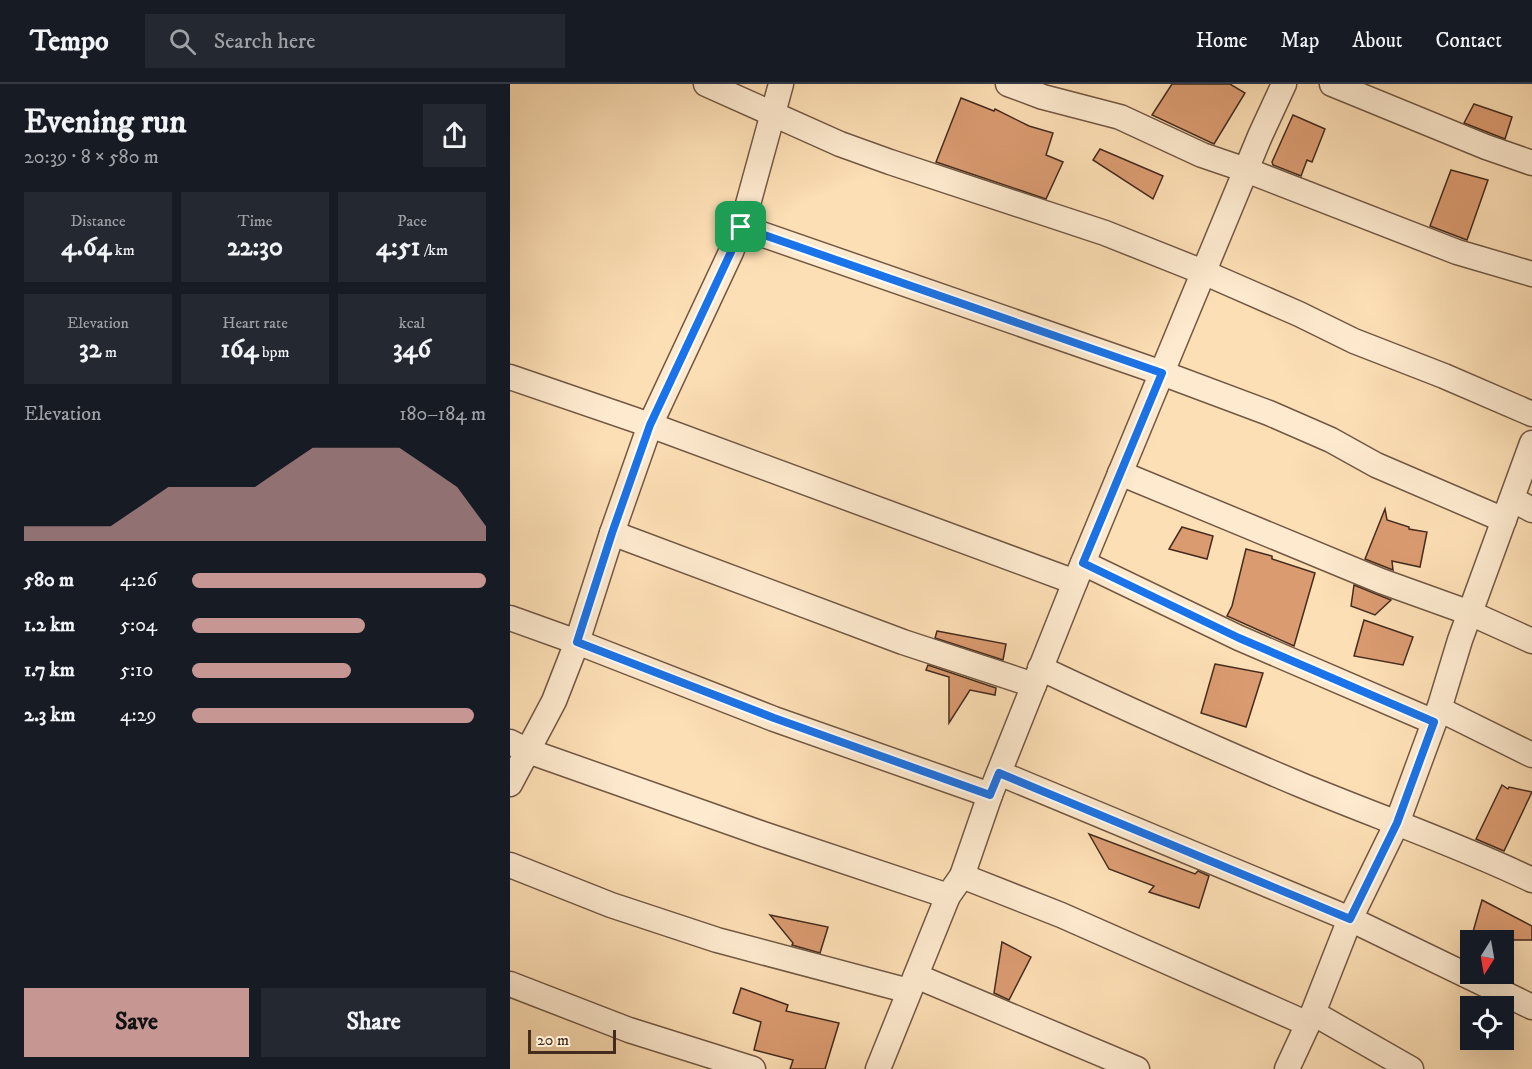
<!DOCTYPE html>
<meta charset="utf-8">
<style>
:root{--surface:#171b24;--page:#242831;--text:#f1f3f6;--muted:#9ea1a6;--line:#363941;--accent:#c59692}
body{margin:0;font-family:"IM FELL DW Pica",serif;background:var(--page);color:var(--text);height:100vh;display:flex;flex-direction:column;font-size:22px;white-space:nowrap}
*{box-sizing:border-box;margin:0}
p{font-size:20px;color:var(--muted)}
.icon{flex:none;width:33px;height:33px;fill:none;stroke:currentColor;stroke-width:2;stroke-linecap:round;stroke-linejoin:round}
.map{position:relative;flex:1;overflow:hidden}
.details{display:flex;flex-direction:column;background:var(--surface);width:510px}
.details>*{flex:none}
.needle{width:39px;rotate:191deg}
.buttons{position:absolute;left:950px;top:846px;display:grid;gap:12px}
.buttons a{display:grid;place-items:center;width:54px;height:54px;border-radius:0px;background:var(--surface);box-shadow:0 6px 24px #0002;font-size:30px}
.scale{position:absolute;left:18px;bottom:15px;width:88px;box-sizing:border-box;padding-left:6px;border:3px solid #442b1d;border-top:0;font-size:16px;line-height:21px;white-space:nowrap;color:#442b1d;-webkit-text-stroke:4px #feeacf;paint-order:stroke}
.pin{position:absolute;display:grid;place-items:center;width:51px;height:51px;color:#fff;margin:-26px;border-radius:12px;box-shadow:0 3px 9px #0006}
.round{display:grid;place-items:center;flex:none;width:63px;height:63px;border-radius:0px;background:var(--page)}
.headline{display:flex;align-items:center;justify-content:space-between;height:102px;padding:0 24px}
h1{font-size:33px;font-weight:700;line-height:45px}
.stats{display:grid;grid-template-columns:repeat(3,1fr);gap:9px;height:102px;padding:6px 24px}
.stats div{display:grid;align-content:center;border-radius:0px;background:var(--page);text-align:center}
.stats b{font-size:26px;font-weight:700}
.stats small{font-size:16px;font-weight:400}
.stats p{font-size:16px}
.chart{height:168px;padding:12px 24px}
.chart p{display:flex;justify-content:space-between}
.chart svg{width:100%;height:108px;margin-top:6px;fill:var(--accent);opacity:.7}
.button{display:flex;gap:12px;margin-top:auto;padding:12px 24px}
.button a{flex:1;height:69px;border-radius:0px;background:var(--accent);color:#111;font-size:24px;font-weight:700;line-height:69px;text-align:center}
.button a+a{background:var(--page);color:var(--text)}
ul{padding:0 24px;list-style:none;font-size:20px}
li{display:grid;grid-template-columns:96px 72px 1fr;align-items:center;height:45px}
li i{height:15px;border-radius:8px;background:var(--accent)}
header{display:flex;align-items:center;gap:36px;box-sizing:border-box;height:84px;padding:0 30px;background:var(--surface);border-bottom:2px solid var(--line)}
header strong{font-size:28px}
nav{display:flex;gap:33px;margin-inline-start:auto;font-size:21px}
.search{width:420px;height:54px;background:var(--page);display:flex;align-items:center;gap:15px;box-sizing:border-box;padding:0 21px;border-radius:0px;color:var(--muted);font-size:22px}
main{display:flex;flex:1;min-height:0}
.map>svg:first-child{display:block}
</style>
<header>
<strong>Tempo</strong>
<div class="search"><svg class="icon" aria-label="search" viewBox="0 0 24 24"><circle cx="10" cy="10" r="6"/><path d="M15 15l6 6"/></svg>Search here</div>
<nav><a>Home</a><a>Map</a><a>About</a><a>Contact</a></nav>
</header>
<main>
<section class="details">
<div class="headline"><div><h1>Evening run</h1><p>20:39 · 8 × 580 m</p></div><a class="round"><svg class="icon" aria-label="share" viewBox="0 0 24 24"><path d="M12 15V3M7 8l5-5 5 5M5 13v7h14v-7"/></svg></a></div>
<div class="stats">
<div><p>Distance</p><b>4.64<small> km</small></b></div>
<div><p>Time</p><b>22:30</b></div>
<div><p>Pace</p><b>4:51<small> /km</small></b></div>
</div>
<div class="stats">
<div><p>Elevation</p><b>32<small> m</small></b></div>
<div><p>Heart rate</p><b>164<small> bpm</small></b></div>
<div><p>kcal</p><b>346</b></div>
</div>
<div class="chart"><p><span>Elevation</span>180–184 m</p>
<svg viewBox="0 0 160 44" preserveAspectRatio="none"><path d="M0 44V38L10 38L20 38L30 38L40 30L50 22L60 22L70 22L80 22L90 14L100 6L110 6L120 6L130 6L140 14L150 22L160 38V44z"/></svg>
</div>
<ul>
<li><b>580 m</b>4:26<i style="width:100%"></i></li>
<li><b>1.2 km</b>5:04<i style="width:59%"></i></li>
<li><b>1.7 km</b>5:10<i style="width:54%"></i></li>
<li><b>2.3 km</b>4:29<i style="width:96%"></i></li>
</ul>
<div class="button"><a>Save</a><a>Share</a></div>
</section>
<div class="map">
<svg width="1022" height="985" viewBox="0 0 1022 985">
<rect width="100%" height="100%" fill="#fddfb5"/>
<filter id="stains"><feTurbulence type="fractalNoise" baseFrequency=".00333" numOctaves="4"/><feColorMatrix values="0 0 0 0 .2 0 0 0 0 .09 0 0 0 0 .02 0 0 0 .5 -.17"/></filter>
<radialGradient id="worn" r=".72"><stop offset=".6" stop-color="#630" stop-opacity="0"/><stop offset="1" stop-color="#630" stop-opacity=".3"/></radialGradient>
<g fill="#db9b71" stroke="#442b1d" stroke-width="1.5">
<polygon points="662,0 720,0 735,9 704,60 642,31"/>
<polygon points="451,14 484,27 485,25 519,42 543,49 536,71 553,78 536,115 426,78"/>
<polygon points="964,20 1002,33 995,55 954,39"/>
<polygon points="783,31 815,45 802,78 797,76 791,92 763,81 762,78"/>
<polygon points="590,65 653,92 643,115 583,76"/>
<polygon points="941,86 978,96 957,156 920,142"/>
<polygon points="875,425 877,436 899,443 899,445 917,448 910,483 882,477 883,486 855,475"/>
<polygon points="672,443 703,452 697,475 659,465"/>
<polygon points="736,465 762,472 762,475 805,489 784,562 717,532 722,522"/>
<polygon points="844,501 866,510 881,516 865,531 841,522"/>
<polygon points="854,536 903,553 893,581 844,572"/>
<polygon points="427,547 496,560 493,576 425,554"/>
<polygon points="705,580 753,589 736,643 691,629"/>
<polygon points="418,581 486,604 485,611 460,606 439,639 439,593 416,586"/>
<polygon points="992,701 998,705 999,703 1022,708 994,767 966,755"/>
<polygon points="579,750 685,790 688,787 699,792 689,824 639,808 644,802 599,785"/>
<polygon points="972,816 1022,842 1022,856 960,856 960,877 952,873 956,854 961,855"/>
<polygon points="260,831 318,843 310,869 282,861 283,859"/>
<polygon points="492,858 521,873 499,916 484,909"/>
<polygon points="231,904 278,921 276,927 329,939 315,985 280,985 283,976 244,966 251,938 223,929"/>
</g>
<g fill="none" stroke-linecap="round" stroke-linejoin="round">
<g stroke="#725843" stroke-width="27">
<g id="minor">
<polyline points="196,0 330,60 380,78 595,149 693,188 789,230 844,257 934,292 1022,330"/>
<polyline points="498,0 533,13 610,33 692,71 736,86 947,168 1022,190"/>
<polyline points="822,0 976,63 1022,79"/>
<polyline points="231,143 652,289 759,329 821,356 866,381 994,436"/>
<polyline points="0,293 140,341 565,498"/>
<polyline points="610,389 871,497 960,529 1022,557"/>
<polyline points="1002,415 1022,426"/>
<polyline points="102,449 393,558 524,601"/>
<polyline points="573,479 729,554 924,638"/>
<polyline points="0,534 67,558 264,635 480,711"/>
<path d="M530 584C617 625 703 664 791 701 868 733 947 760 1022 796"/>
<polyline points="929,625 1022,671"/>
<polyline points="0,658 18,667 253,750 438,812"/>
<polyline points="489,689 840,835 1022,923"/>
<polyline points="0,700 44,617 67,558 102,449 140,341 221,168 235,131 271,0"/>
<polyline points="0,781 101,821 207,856 399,907"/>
<polyline points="452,792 551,831 798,940"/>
<polyline points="406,892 627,985"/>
<polyline points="0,900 119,946 243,985"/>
<polyline points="803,929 901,985"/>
<polyline points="368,985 438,812 452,792 480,711 565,498 750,52 774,0"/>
<polyline points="777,985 803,929 840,835 887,739 929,625 950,556 1022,359"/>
</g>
</g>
<use href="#minor" stroke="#feeacf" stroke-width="24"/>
</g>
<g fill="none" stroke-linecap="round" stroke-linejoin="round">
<g stroke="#fff" stroke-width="12">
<polygon id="route" points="231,143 652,289 573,479 729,554 924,638 887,739 840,835 489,689 480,711 264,634 67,558 102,449 140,341 221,168"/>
</g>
<use href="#route" stroke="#1a73e8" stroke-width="8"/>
</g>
<rect width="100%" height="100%" filter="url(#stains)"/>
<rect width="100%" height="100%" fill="url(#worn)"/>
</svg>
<div class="buttons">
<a><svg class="needle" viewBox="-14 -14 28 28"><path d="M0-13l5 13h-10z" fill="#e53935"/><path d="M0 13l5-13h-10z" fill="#9ea1a6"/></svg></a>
<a><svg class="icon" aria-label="locate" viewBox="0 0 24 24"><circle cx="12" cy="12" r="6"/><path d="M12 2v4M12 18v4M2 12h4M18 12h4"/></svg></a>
</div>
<div class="scale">20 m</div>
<div class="pin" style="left:231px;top:143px;background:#1e9e55"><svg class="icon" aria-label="arrive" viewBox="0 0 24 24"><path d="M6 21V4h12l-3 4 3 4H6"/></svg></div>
</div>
</main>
